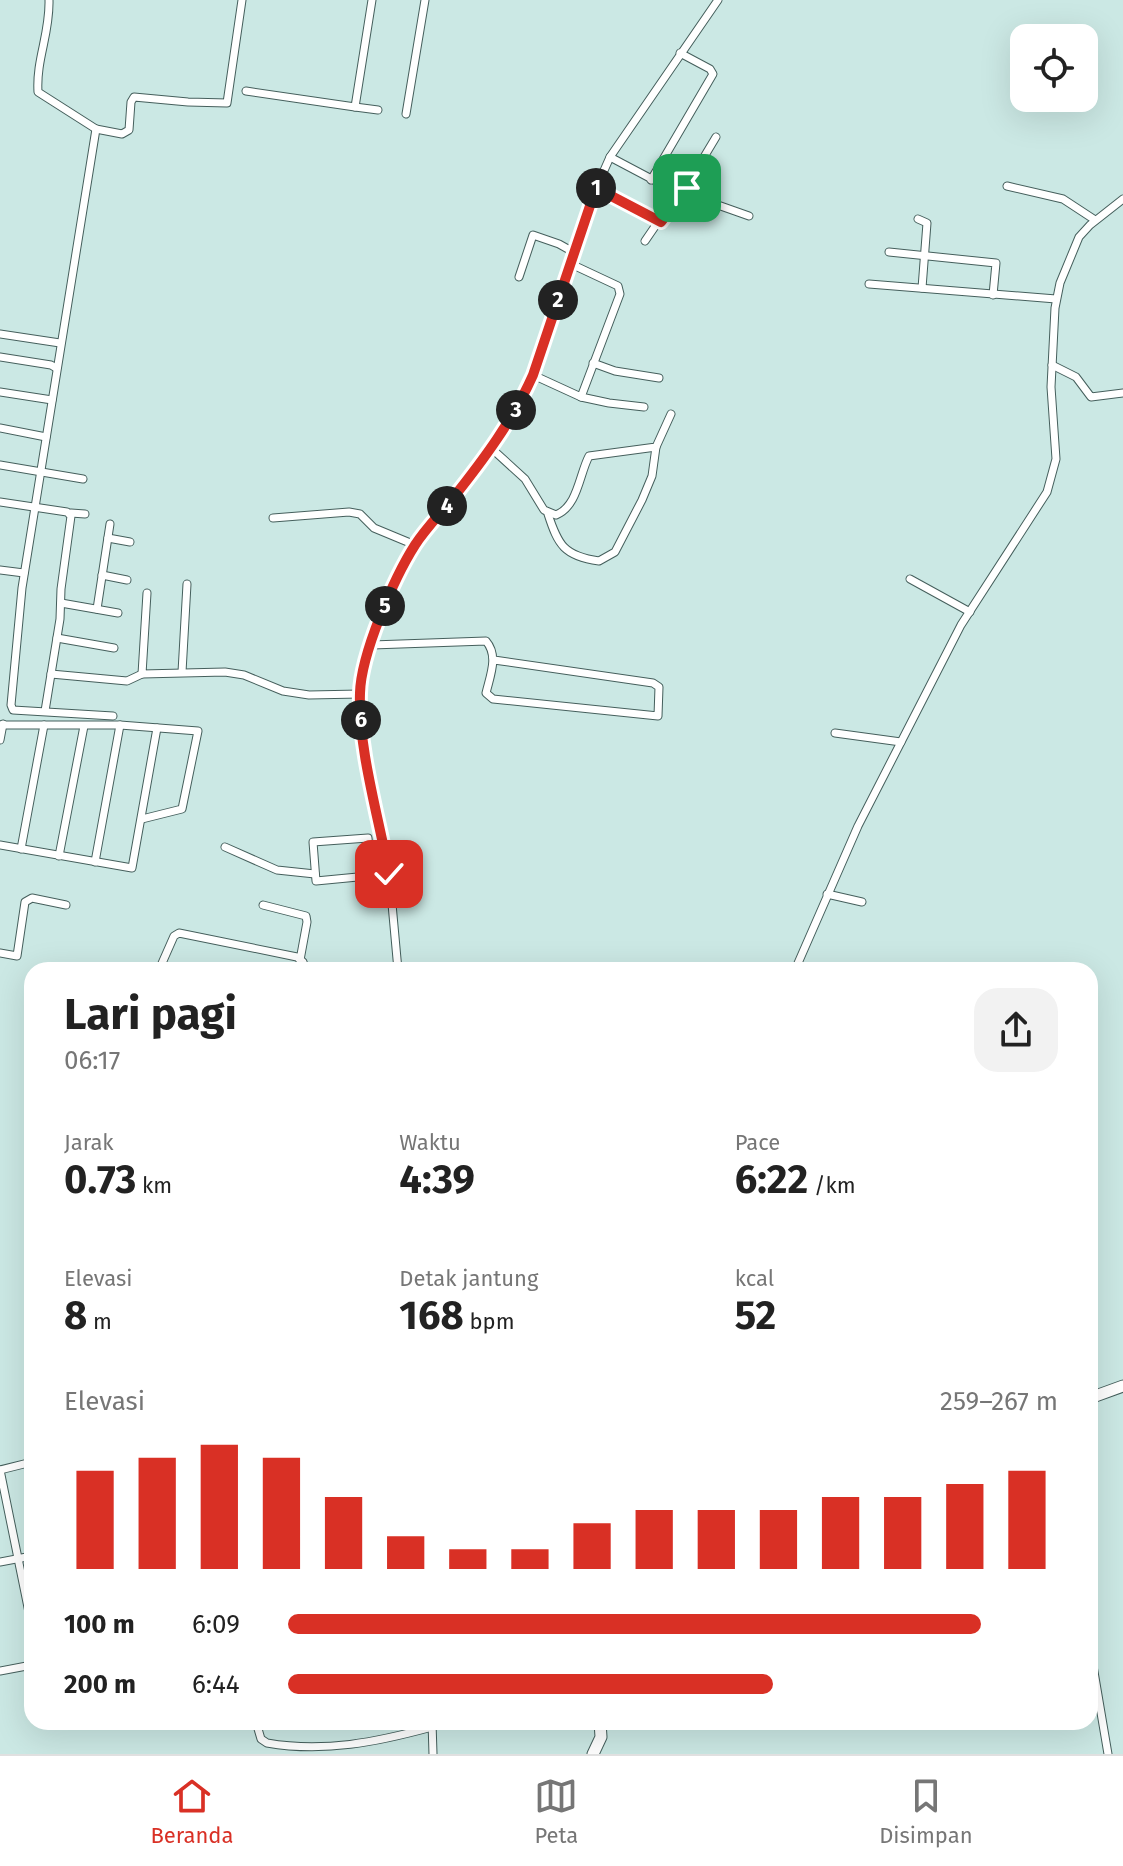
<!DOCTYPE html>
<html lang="id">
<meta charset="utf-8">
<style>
:root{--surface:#fff;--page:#f2f2f2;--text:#222;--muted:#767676;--line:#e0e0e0;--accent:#d93025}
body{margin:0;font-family:"Fira Sans",sans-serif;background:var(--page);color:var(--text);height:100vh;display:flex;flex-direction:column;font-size:30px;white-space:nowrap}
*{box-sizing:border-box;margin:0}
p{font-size:26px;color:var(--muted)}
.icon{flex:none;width:44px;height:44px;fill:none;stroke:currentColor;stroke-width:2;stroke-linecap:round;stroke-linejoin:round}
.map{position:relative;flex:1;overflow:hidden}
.sheet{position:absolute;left:24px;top:962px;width:1074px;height:768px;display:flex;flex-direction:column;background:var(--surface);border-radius:24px;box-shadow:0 8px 32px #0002}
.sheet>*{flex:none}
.controls{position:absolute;left:1010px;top:24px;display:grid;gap:16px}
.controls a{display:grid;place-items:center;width:88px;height:88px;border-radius:16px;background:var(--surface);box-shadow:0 8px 32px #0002;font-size:40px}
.pin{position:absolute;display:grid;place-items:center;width:68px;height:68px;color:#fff;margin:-34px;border-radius:16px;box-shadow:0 4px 12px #0006}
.km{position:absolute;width:40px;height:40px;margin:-20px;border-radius:50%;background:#222;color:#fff;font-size:22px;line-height:40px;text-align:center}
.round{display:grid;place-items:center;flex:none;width:84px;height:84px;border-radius:24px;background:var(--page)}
.headline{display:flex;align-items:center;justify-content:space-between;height:136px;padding:0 40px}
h1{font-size:44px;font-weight:700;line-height:60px}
.figures{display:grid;grid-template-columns:repeat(3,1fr);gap:12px;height:136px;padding:8px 40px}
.figures div{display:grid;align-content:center}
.figures b{font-size:40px;font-weight:700}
.figures small{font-size:22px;font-weight:400}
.figures p{font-size:22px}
.chart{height:224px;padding:16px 40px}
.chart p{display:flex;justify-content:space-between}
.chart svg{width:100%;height:144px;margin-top:8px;stroke:var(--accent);stroke-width:6}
ul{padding:0 40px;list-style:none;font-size:26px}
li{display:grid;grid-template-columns:128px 96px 1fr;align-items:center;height:60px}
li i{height:20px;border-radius:10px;background:var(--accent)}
.tabs{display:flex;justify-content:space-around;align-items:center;height:112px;border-top:2px solid var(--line);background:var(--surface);font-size:22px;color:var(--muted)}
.tabs a{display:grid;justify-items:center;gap:4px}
.tabs .on{color:var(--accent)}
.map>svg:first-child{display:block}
</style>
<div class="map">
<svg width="1123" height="1754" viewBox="0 0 1123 1754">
<rect width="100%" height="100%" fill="#cbe8e4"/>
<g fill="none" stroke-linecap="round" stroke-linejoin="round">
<g stroke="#455f5c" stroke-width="9">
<g id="street">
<path d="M49 0C50 34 36 59 38 92L96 129 122 134 129 130 131 102 134 97 188 102 227 103 242 0"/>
<polyline points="246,91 355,107 372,0"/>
<polyline points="355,107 378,110"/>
<polyline points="406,114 425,0"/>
<polyline points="96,129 22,588 11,705 13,710 113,716"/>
<polyline points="610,157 680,194"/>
<polyline points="651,180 713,74 710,69 680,53"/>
<polyline points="1007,186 1063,199 1095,220"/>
<polyline points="686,187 716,137"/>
<polyline points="596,188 658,222 645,241"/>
<polyline points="918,219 927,223 922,288"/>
<polyline points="658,222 666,219 686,187 715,204 749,216"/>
<polyline points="889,252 996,263 993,295"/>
<polyline points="519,277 533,235 559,244 575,253"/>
<polyline points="869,284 1056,299"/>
<polyline points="0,334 60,343"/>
<polyline points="0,357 51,365 56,368"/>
<polyline points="593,363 615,371 659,378"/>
<polyline points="1052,365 1076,377 1091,397 1123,393"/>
<polyline points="533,375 581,397 620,294 618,286 571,264"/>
<polyline points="0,392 52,400"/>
<polyline points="581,397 609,403 644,407"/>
<polyline points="0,428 46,437"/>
<path d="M491 448 525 479 544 510 556 515C578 506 579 475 589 456L656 447 671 414"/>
<polyline points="0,465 83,479"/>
<polyline points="0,502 67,512 71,516 61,589 60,619 45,711"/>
<polyline points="71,513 85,514"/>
<path d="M548 514C558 545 564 556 599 561L615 552 642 500 652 476 656 447"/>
<polyline points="273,518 349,512 360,514 374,528 415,545"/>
<polyline points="108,538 130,542"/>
<polyline points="0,570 24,573"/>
<polyline points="102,575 127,580"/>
<polyline points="910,579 970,612"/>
<polyline points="147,593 142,674 225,672 244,675 283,691 309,695 360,694"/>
<polyline points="61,603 118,613"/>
<polyline points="97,609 110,524"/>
<polyline points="57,638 114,648"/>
<path d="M372 645 486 641C499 656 490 676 486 693L493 699 658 716 659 687 653 683 494 660"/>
<polyline points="182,672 187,584"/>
<polyline points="51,674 127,681 142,674"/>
<polyline points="0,725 120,725 198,731 182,809 142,819"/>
<polyline points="835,733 901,742"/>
<polyline points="0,740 3,724"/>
<polyline points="0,845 132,868 157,728"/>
<polyline points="225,847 277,870 315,874"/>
<polyline points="21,849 44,725"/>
<polyline points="59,856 84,726"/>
<polyline points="95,862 120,725"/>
<polyline points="372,876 368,838 313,842 316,881 389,874"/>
<polyline points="827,894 862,902"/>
<polyline points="263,905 306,916 307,922 300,960"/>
<polyline points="0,953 17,956 25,902 32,898 66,905"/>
<polyline points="159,970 174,936 179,933 297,957 303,962 306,970"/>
<polyline points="398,970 390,882 361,720 362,673 383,611 415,545 504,430 533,375 594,193 610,157 718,0"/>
<polyline points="795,970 858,826 961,625 1047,492 1056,459 1051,387 1055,308 1060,283 1079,237 1090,225 1123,199"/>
<polyline points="0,1470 32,1627"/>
<polyline points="0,1470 32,1462"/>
<polyline points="0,1562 32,1556"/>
<polyline points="1090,1648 1108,1754"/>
<polyline points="0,1671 32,1665"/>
<path d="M256 1722 261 1739 267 1743C324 1753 377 1742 432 1727"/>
<polyline points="432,1722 433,1754"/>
</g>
</g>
<g stroke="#455f5c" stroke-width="13">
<g id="secondary">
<polyline points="1090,1398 1123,1386"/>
<polyline points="593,1754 601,1737 600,1722"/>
</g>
</g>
<use href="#street" stroke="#fff" stroke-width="7"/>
<use href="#secondary" stroke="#fff" stroke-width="11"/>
</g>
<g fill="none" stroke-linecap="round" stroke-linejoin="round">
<g stroke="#fff" stroke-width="16">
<path id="route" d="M389 874C379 818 358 749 360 693 361 654 394 578 415 545 426 528 441 513 453 498 484 459 513 420 533 375L596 188 661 222 687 188"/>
</g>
<use href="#route" stroke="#d93025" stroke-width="10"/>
</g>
</svg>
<div class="controls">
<a><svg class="icon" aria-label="locate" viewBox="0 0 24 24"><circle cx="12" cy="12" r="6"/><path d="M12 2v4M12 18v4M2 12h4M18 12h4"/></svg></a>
</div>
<div class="pin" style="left:687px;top:188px;background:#1e9e55"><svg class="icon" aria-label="arrive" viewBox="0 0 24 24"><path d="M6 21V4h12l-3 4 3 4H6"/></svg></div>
<div class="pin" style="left:389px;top:874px;background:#d93025"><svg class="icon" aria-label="check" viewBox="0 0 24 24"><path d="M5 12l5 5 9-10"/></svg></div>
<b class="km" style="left:596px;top:188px">1</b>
<b class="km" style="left:558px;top:300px">2</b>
<b class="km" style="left:516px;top:410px">3</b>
<b class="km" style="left:447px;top:506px">4</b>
<b class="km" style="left:385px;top:606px">5</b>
<b class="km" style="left:361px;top:720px">6</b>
<section class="sheet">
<div class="headline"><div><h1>Lari pagi</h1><p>06:17</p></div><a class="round"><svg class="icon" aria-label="share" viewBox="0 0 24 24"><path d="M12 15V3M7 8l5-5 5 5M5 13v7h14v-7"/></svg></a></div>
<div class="figures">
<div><p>Jarak</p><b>0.73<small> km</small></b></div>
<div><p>Waktu</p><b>4:39</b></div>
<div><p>Pace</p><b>6:22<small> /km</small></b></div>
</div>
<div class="figures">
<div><p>Elevasi</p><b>8<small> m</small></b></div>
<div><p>Detak jantung</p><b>168<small> bpm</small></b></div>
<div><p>kcal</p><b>52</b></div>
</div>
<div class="chart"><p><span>Elevasi</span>259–267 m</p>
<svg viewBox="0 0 160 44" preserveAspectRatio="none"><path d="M5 44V14M15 44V10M25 44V6M35 44V10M45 44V22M55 44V34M65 44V38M75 44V38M85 44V30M95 44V26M105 44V26M115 44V26M125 44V22M135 44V22M145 44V18M155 44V14"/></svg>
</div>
<ul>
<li><b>100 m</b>6:09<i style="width:90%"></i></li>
<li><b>200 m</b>6:44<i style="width:63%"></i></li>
</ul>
</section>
</div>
<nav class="tabs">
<a class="on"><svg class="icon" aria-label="home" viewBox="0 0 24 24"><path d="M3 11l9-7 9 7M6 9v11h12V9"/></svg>Beranda</a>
<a><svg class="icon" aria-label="map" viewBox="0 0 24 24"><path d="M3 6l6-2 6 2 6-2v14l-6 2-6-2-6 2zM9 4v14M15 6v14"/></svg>Peta</a>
<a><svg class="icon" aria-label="saved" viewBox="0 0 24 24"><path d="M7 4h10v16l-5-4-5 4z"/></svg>Disimpan</a>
</nav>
